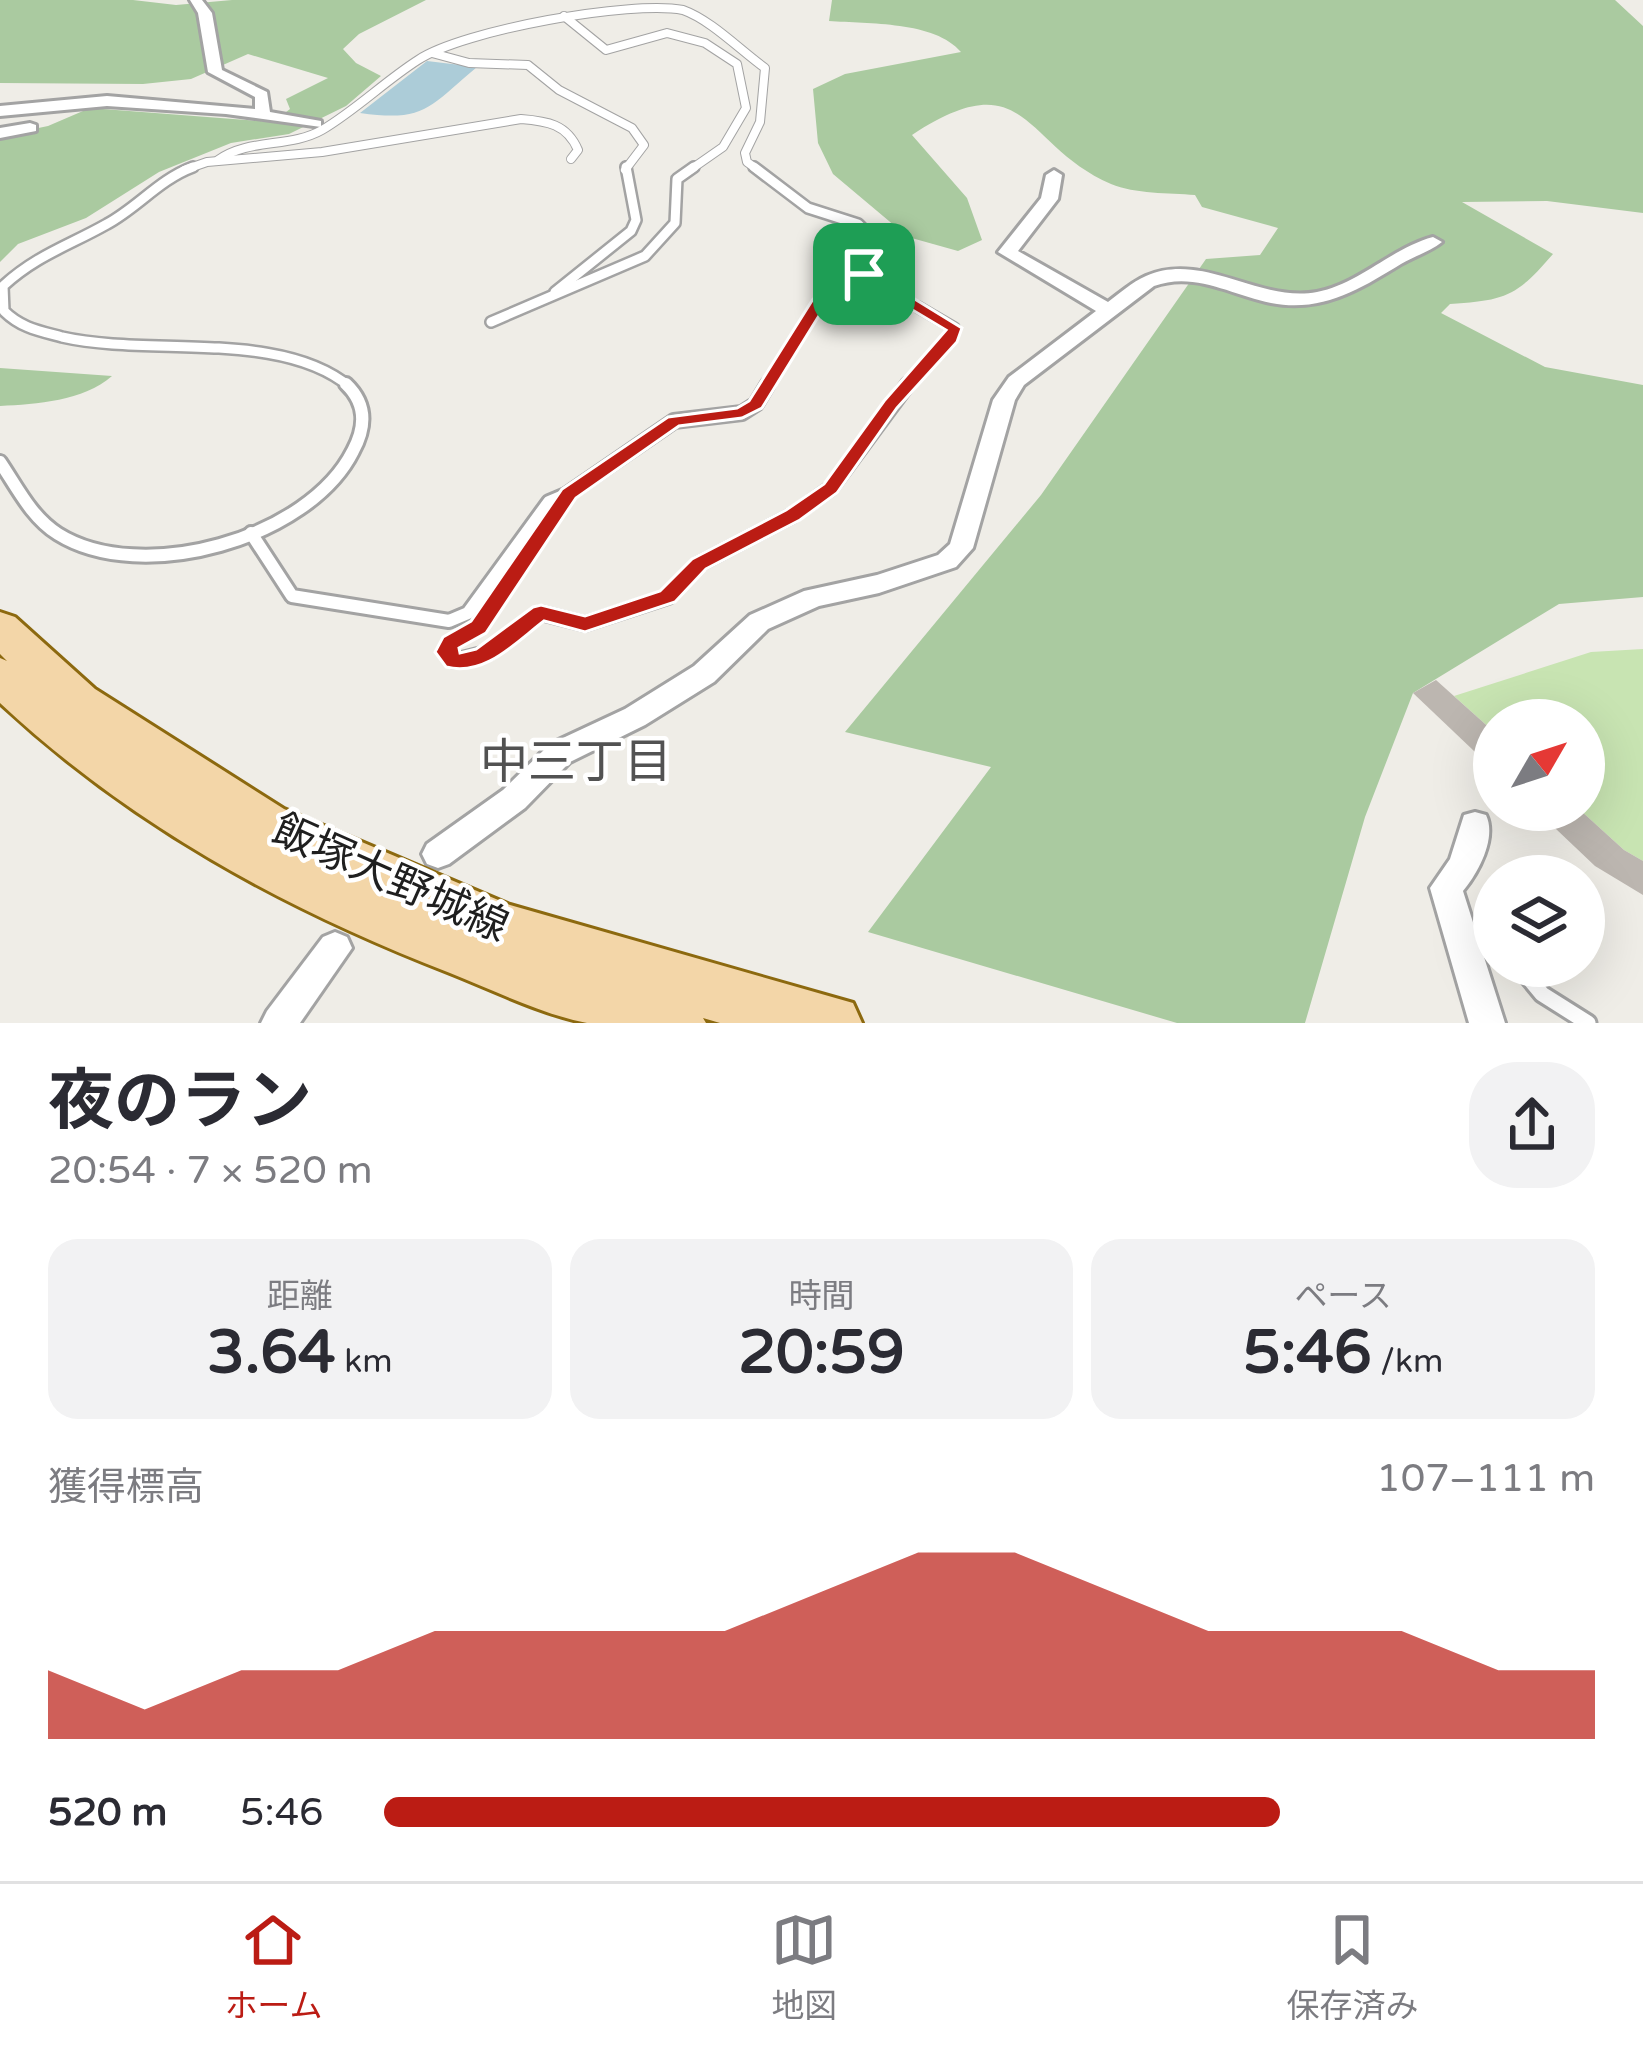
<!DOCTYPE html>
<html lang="ja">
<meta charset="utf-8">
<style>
:root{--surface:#fff;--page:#f2f2f3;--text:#2b2b33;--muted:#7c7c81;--line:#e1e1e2;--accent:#bb1c14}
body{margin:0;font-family:"Varela Round","Noto Sans JP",sans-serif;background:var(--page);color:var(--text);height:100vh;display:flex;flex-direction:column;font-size:45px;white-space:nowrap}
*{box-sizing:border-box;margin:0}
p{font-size:39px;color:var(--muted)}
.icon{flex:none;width:66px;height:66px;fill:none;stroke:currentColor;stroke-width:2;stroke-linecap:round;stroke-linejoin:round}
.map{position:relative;height:1023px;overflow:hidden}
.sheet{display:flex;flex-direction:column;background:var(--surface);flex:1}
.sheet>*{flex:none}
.needle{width:78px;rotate:51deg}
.tools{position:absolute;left:1473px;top:699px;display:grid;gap:24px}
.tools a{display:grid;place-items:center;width:132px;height:132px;border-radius:50%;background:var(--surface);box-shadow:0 12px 48px #0002;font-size:60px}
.pin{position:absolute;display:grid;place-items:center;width:102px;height:102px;color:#fff;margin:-51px;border-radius:24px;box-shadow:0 6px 18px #0006}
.round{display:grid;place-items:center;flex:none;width:126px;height:126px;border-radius:48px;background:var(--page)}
.overview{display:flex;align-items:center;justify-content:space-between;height:204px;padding:0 48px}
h1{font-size:66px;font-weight:700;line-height:90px}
.figures{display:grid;grid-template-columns:repeat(3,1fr);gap:18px;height:204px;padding:12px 48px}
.figures div{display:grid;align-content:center;border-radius:30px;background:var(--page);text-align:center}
.figures b{font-size:60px;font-weight:700}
.figures small{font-size:33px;font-weight:400}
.figures p{font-size:33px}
.chart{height:336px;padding:24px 48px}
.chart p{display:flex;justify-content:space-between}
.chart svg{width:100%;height:216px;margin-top:12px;fill:var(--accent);opacity:.7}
ul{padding:0 48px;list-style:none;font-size:39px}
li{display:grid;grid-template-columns:192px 144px 1fr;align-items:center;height:90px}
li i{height:30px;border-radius:15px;background:var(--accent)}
.dock{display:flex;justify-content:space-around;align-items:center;height:168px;border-top:3px solid var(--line);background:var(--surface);font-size:33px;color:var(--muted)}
.dock a{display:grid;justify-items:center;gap:6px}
.dock .on{color:var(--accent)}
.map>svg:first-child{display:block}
</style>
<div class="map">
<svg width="1643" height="1023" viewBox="0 0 1643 1023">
<rect width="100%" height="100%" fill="#efede7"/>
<polygon fill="#c8e4b2" points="1643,649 1643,861 1624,850 1580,810 1584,810 1584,720 1494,720 1494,732 1454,696 1591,652"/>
<g fill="#aacaa0">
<polygon points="0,0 133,0 176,5 232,0 426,0 359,34 343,49 356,63 381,76 346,106 289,134 231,143 159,172 86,218 18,244 0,262 0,136 48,126 90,108 273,122 290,109 286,99 328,78 248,54 191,79 143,84 0,83"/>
<path d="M832 0H1615L1643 26V213L1547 201 1462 202 1553 254C1516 297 1506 300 1450 304L1441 313 1545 367 1643 385V597L1559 604 1413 693 1365 817 1305 1023H1177L868 932 991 767 845 732 1041 495 1206 259 1260 255 1278 228 1202 207 1195 195C1169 193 1135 194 1111 184 1022 146 1028 59 912 135L967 198 982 240 958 251 908 237 833 174 818 143 813 89 845 74 961 52C935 21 868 24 829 21Z"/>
<path d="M0 368 112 376C83 401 37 404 0 406Z"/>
</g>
<path fill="#acccd8" d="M427 61 477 67C428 108 425 122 360 113Z"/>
<g fill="#bcb6b0">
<polygon points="1436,680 1494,732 1494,770 1413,693"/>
<polygon points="1536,810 1580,810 1624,850 1643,861 1643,895 1595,866"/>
</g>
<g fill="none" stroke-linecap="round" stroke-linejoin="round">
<g stroke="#a3a3a3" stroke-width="10">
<g id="service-far3">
<polyline points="564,16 606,50 667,33 705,43 737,64 746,108 723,147 690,170"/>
<polyline points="432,53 469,63 528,65 559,90 632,128 644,145 625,170"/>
<path d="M218 160C249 138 290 148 322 130 356 110 385 81 418 60 463 30 632 0 683 10 711 20 740 50 765 68L760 122 745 153 747 162 758 170"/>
<path d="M184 170 207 162 322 152 521 119C547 121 567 124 578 150L571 159"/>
</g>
</g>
<g stroke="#a3a3a3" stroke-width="14">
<g id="service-far2">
<path d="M193 167C160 179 137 208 107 224 68 246 37 255 3 286L4 311C21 328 40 331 62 337 149 357 281 329 350 387"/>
<polyline points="754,167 808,208 858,224 874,240 874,267 819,303 766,387"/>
<polyline points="555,292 631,231 636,220 626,167"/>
<polyline points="491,322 645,256 675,223 677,179 694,167"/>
<polyline points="906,387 951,338 954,328 918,307"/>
</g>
</g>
<g stroke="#a3a3a3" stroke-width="18">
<g id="service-far1">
<polyline points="768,384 756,404 742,413 674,421 569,493 479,627 450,643 446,652 454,661 490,652 541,613 585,624 668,597 699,564 793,515 831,488 908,384"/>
<path d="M0 462C17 487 31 517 58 534 141 586 309 539 353 451 366 427 367 404 346 384"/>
<polyline points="251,533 292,596 449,621 468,613 549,502 568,494"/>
</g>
</g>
<g stroke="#a3a3a3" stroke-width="21">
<polyline id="service" points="1519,966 1542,994 1588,1023"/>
</g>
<g stroke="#a3a3a3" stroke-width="6">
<g id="minor">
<polygon points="190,0 202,0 212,13 222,70 267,92 270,112 321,121 321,127 226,114 107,106 0,116 0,106 107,96 255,109 255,97 208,72 198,13"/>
<polygon points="30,123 36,125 36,131 0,138 0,128"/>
<path d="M1054 170 1062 175 1058 199 1018 251 1108 302C1120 293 1132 282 1146 276 1203 251 1259 303 1317 292 1359 284 1392 248 1433 237L1442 242C1431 251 1415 256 1401 264 1360 289 1322 313 1271 303 1232 295 1194 271 1154 286L1024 385 1015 400 973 548 956 567 879 593 819 606 768 629 714 682 645 725 570 762 525 808 449 864 438 868 427 864 422 854 427 844 503 790 550 744 625 709 694 666 750 615 804 591 877 575 938 555 950 544 993 400 1009 377 1096 311 998 252 1041 198 1046 175Z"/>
<path d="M1475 812 1486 815C1497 838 1478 873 1463 891L1505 1023H1469L1430 888 1450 859 1464 815Z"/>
<polygon points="335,932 347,937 352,948 300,1023 261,1023 267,1011 323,937"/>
</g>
</g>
<g stroke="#8c690f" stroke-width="6">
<path id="primary" d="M0 612 15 617 95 689 284 809 510 905 853 1003 862 1023H720L703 1018 706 1023C668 1023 624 1023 587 1023 541 1014 493 990 450 973 283 908 132 826 0 703V658L7 661 0 654Z"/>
</g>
<polyline stroke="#ed8c7a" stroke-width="3" stroke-dasharray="3 3" stroke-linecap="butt" points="879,284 905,300"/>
<use href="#service-far3" stroke="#fff" stroke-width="8"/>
<use href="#service-far2" stroke="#fff" stroke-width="9"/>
<use href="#service-far1" stroke="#fff" stroke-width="12"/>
<use href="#service" stroke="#fff" stroke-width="15"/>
<use href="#minor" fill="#fff" fill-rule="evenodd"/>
<use href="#primary" fill="#f3d6a8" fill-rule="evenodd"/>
</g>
<path fill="#bb1c14" stroke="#fff" stroke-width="3" fill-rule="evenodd" d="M859 271H869L962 328 957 342 897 408 837 493 800 520 706 569 675 602 585 632 544 621C515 643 485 677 446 667L435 652 443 637 471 621 562 489 668 417 737 408 749 401 813 299ZM864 281 946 330 884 401 824 484 786 510 692 559 660 591 585 616 541 605 533 607 476 649 460 653 459 648 486 633 576 498 679 426 742 418 762 408 825 306Z"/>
<g text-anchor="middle" stroke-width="9" stroke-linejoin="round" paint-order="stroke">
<g font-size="42" fill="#1f1f1f" stroke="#fff">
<text transform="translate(391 877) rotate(24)" y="15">飯塚大野城線</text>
</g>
<g font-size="48" fill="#525252" stroke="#fff">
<text x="576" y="778">中三丁目</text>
</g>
</g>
</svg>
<div class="tools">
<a><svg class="needle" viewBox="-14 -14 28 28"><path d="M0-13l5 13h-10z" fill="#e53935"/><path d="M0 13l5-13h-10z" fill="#7c7c81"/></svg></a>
<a><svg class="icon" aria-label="layers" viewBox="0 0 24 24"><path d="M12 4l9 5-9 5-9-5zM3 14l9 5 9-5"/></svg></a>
</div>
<div class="pin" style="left:864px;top:274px;background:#1e9e55"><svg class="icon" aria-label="arrive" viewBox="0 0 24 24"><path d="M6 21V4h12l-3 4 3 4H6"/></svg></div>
</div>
<section class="sheet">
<div class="overview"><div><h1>夜のラン</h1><p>20:54 · 7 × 520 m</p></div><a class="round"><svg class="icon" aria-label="share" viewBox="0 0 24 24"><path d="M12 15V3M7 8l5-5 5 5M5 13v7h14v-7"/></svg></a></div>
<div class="figures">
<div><p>距離</p><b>3.64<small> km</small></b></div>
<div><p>時間</p><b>20:59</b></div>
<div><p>ペース</p><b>5:46<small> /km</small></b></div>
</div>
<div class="chart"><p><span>獲得標高</span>107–111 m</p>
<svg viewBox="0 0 160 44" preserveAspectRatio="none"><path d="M0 44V30L10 38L20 30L30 30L40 22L50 22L60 22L70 22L80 14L90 6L100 6L110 14L120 22L130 22L140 22L150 30L160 30V44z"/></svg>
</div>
<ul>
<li><b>520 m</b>5:46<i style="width:74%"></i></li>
</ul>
</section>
<nav class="dock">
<a class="on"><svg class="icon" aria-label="home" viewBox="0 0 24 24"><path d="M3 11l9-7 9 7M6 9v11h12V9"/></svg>ホーム</a>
<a><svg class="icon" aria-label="map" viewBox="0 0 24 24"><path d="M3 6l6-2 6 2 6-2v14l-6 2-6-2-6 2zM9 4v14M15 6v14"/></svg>地図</a>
<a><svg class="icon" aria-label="saved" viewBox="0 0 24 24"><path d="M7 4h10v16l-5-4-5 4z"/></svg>保存済み</a>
</nav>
